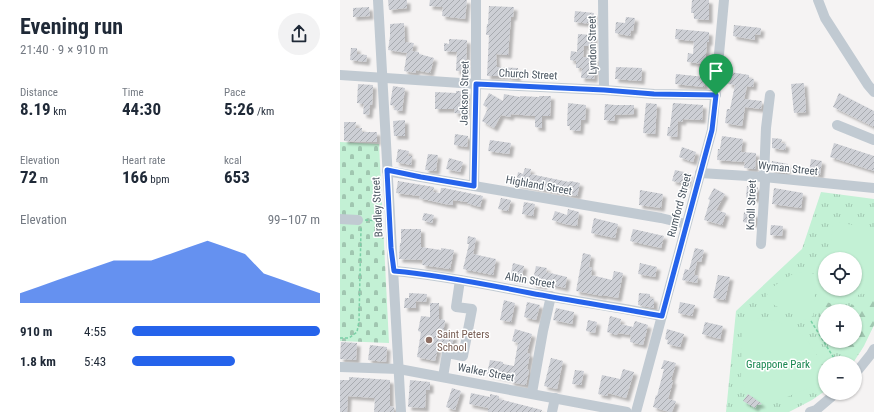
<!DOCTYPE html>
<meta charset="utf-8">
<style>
:root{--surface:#fff;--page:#f2f2f3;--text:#1f2937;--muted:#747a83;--accent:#2563eb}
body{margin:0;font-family:"Roboto Condensed",sans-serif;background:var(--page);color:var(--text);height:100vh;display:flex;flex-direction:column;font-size:15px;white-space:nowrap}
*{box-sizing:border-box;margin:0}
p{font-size:13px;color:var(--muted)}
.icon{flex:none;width:22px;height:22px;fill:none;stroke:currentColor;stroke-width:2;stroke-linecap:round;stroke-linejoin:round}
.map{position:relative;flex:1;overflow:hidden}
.panel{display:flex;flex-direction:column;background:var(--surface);width:340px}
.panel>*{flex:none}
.buttons{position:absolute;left:478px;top:252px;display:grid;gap:8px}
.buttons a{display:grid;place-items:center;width:44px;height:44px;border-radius:50%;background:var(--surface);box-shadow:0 1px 3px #0004;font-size:20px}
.pin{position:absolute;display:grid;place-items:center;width:34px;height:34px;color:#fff;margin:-41px -17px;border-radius:50% 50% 50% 0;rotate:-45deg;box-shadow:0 0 4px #0007}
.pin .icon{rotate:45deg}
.round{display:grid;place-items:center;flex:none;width:42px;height:42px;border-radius:21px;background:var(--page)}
.summary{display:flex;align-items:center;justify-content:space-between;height:68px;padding:0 20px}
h1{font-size:22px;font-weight:700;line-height:30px}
.stats{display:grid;grid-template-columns:repeat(3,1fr);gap:6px;height:68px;padding:4px 20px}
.stats div{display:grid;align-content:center}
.stats b{font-size:17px;font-weight:700}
.stats small{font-size:11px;font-weight:400}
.stats p{font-size:11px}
.chart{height:112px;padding:8px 20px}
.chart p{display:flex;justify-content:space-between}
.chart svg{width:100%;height:72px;margin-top:4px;fill:var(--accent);opacity:.7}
ul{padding:0 20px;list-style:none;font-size:13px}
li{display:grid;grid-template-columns:64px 48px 1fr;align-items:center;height:30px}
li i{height:10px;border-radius:5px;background:var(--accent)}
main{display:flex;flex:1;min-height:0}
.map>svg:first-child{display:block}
</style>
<main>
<section class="panel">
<div class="summary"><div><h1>Evening run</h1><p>21:40 · 9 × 910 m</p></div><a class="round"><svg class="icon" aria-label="share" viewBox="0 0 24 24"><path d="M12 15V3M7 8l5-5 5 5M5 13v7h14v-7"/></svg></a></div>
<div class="stats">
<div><p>Distance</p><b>8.19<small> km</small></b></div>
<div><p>Time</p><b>44:30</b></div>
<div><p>Pace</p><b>5:26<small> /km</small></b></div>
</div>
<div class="stats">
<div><p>Elevation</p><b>72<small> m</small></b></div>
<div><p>Heart rate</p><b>166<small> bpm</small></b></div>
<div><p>kcal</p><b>653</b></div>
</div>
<div class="chart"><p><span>Elevation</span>99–107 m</p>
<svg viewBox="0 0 160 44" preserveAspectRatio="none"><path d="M0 44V38L10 34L20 30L30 26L40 22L50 18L60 18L70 18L80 14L90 10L100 6L110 10L120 14L130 26L140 30L150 34L160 38V44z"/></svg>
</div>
<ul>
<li><b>910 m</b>4:55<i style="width:100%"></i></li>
<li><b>1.8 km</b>5:43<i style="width:55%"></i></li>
</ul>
</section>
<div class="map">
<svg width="534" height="412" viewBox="0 0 534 412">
<defs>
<pattern id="grass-tufts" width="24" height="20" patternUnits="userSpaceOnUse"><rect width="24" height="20" fill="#c3f1d5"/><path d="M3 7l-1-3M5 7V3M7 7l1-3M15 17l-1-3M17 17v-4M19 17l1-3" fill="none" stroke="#a0c6b0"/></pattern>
<pattern id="forest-firs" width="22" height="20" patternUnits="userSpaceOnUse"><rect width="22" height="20" fill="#c3f1d5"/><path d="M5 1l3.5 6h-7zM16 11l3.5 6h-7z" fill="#a0c6b0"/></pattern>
<pattern id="cemetery-stones" width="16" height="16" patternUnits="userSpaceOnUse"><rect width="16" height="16" fill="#c3f1d5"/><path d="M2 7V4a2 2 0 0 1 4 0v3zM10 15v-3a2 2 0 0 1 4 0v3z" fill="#a0c6b0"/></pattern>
<pattern id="building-hatch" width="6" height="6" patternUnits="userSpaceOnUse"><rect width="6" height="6" fill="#cdcfd5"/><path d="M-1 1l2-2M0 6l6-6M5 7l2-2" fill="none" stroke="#a8abb0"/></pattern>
<filter id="shadow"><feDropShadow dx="3.5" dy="3.5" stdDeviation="1" flood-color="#0004"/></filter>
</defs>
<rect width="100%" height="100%" fill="#f5f3f3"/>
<path fill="url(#grass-tufts)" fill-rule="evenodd" d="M481 192 534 199V325L524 346 513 363H485V391L472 400 449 412H386L396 311 462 249ZM485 259H515V289H485ZM485 311H515V341H485Z"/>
<path fill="url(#forest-firs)" d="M534 298V325L520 352H506L493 341H515V311H485V331C476 319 478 315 482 301L505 307 528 301Z"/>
<polygon fill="url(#cemetery-stones)" points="0,142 39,144 49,343 0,341"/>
<g fill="#c3f1d5">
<path d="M499 222 512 225 513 222 534 228V288C516 298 503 299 483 296L485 279V289H515V259H487L489 242H491L493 226Z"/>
<path d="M456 272 477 274 473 316H472C470 322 469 319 464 320L424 300 431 288Z"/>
<path d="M410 318C451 317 480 341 484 382L432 403 430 401 421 403 405 392 403 381H401L402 320Z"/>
</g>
<g fill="url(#building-hatch)" filter="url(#shadow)">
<polygon points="48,0 67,0 67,8 49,10"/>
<polygon points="90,0 127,0 125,19 102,16 103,7 89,6"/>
<polygon points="352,0 369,0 369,20 354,19 354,13 351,13"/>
<polygon points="149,6 174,7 173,17 171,17 168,55 156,54 157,67 178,68 177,78 168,77 168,76 147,76 149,35 146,35 147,24 148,24"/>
<polygon points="29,7 30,16 13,17 13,8"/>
<polygon points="235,11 254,13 253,24 234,22"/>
<polygon points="286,17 295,18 293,31 291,30 290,36 275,33 276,22 285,23"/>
<polygon points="64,23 65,42 74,43 72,51 79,52 79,54 94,58 90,73 76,70 76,73 64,71 67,53 48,50 50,36 50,24"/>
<polygon points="394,25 421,28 420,35 415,34 415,40 393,36"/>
<polygon points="336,29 369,32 369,42 367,42 365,64 347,62 348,53 353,54 354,41 335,39"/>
<polygon points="238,34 254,35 253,46 244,46 243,57 256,58 254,79 241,78 242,68 236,68 236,61 230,60 231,51 237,52"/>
<polygon points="109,39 127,40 126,71 116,71 117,52 104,51 104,43 109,44"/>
<polygon points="11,48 17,48 17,54 27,55 26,62 10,60"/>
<polygon points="276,67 302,68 301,81 275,79"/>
<polygon points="390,72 409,75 409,78 414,79 413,87 407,86 404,99 422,101 421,109 405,107 402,126 385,123 387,109 390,109 395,85 388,84"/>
<polygon points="336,74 365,77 364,87 335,84"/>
<polygon points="464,83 466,112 454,113 451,84"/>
<polygon points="18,84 33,85 32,105 30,105 29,115 23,114 24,104 17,103"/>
<polygon points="53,86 65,88 62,111 54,110 55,106 50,105"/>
<polygon points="116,91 127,91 126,114 114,113 115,109 95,109 95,92 116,93"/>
<polygon points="149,93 163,101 164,94 180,97 180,96 199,97 199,96 211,96 210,116 202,116 202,128 195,127 195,116 171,114 170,117 161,115 154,128 142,121 148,108 143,105"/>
<polygon points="499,93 534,111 534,127 493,107"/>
<polygon points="228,103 246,105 245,120 241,120 240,131 230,130 230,126 227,126"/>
<polygon points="306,103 317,104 315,134 303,133"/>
<polygon points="333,103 363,105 362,120 343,119 342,122 338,121 337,137 327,136 328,127 330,127"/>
<polygon points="265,104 275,105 294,105 294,114 275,115 274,121 264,120"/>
<polygon points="65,120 65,136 54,136 53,121"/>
<polygon points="4,122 16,122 15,128 22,128 22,132 37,132 37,142 4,141"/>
<polygon points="115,134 128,136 127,147 114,145"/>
<polygon points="382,136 403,139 401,152 416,153 415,169 404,168 405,162 377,160 378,149 380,149"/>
<polygon points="432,138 442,139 441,143 446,144 445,150 432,148"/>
<polygon points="150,140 171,143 169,154 148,151"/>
<polygon points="494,143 534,156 534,171 490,157"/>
<polygon points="342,147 356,152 353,162 339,157"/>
<polygon points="58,149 69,151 68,156 72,156 71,165 56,162"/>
<polygon points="88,154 98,155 96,171 85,170"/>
<polygon points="109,158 123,162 120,172 106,169"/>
<polygon points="471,159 482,161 480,175 469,173"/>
<polygon points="432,161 448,164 446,173 431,171"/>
<polygon points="185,168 191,169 190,174 229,182 230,181 240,183 237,196 176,184 178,172 183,174"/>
<polygon points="335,170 349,173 347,184 332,181"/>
<polygon points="58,181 94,187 93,192 100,193 101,188 104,188 143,196 140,207 127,203 127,202 113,200 113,205 105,204 79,198 80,196 56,193"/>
<polygon points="407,186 418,187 416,199 406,198"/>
<polygon points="374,188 385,194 376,210 386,213 382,225 364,220 370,200 368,199"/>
<polygon points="434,188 463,193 461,208 432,204"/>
<polygon points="300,190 323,194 321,208 299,205"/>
<polygon points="161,198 171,200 168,211 158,209"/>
<polygon points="184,202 195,204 193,216 182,214"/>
<polygon points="228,209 239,212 237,226 225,224 212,220 215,211 227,215"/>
<polygon points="404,212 416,214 415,224 403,222"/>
<polygon points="84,213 94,215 92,223 82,220"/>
<polygon points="254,218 278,224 275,238 251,233"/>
<polygon points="431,225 443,226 442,236 430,235"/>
<polygon points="61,229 81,229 81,247 101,250 101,248 114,250 110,269 82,265 83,260 59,259 60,243 61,243"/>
<polygon points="293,229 324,236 321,248 290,241"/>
<polygon points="128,236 136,238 133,254 156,259 153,275 123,269 129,244 127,244"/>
<polygon points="355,248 364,250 361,262 357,261 354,275 358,276 357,283 342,280 345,269 349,270"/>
<polygon points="243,253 251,255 249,267 252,268 251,275 272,280 274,271 283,273 278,298 263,295 263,296 236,291"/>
<polygon points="173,263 184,266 181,280 170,278"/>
<polygon points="300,263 317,267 315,277 298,274"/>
<polygon points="196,266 207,268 206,272 227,277 225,288 204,283 204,286 192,284"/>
<polygon points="378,275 390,277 385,300 373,298"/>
<polygon points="69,293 87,294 86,302 76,301 76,308 64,308 65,298 69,298"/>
<polygon points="299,293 310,294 310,298 314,299 314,308 298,305"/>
<polygon points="164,300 175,303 171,322 160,320"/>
<polygon points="187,302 200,305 196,320 184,317"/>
<polygon points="340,302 355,305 352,316 338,313"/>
<polygon points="90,303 99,303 99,319 105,320 103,334 114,336 112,346 99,343 95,361 77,357 81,332 78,331 81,316 90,317"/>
<polygon points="216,308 234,312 232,324 213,320"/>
<polygon points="270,316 281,319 280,324 293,327 295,321 308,325 303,345 290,342 291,335 278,333 277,335 267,332"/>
<polygon points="248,320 257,322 255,333 246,331"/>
<polygon points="365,322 383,326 380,339 362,334"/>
<polygon points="175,329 192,334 187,353 190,354 187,369 189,370 186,385 170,382 171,379 147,374 150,360 163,362 163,364 174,366 178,343 172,341"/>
<polygon points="327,329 344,334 340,347 327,344 328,340 325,339"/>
<polygon points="1,342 17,343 16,360 0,359"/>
<polygon points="30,345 47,347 46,362 28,360"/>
<polygon points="211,358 223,361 217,389 204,386"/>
<polygon points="324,360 336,363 331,380 333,381 328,399 336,401 332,412 329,412 313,407 316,395 317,396 324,369 321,369"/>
<polygon points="283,369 294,372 286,398 268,393 267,396 258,394 262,375 280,379"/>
<polygon points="235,370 244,371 241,385 232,384"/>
<polygon points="9,377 50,380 50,406 54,407 54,412 34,412 35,398 8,396 7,412 0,412 0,380 9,380"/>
<polygon points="70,380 90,382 90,390 86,390 85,408 68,407"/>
<polygon points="112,388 121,391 115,410 106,407"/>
<polygon points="131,393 150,397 150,394 159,396 159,399 202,410 201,412 148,412 148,408 129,404"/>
<polygon points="408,394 422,404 417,405 415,408 403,401"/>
</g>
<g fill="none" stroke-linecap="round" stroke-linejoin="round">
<g stroke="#7ad0a6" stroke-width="1.5" stroke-dasharray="3 2" stroke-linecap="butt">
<polyline points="25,220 42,221"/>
<polyline points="471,321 497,363"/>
<polyline points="0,338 9,338 17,332 19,321 21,228"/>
</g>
<g stroke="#c1cad2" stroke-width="10">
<polyline points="38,0 61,412"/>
<polyline points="263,0 264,90"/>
<polyline points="478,0 485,18 528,85 534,92"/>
<polyline points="0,75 136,84 264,90 314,94 376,95"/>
<polyline points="497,125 534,140"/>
<polyline points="47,171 81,177 134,186 321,218 346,224"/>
<polyline points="360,173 424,177 534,188"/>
<polyline points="134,186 136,78 136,0"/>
<polyline points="0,219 18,220"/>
<polyline points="421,244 425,182 424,177 426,128 430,95"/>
<path d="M54 271C99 275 145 284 190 293 233 301 278 307 322 316"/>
<polyline points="0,367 59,369 287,412"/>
<polyline points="515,374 531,354 534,349"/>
<polyline points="103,377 107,353 123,356 132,309 116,307 120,280"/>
<polyline points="192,393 203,331 211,296"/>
<polyline points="212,412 215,398"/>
<polyline points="296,412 372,130 384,0"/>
<polyline points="470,412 476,410 496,393"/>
</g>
</g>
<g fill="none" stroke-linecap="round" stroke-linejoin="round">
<g stroke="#fff" stroke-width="8">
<path id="route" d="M136 84 264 90 314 94 376 95 372 130 322 316C278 308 233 301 190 293 145 284 99 275 54 271L51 248 47 170 81 177 134 186Z"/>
</g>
<use href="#route" stroke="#2563eb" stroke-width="5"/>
</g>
<circle fill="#8d6e63" stroke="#fff" stroke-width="1.5" cx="89" cy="340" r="4"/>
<g text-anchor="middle" stroke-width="3" stroke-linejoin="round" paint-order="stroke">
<g font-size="11" fill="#4a5661" stroke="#fff">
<text transform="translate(252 45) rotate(-91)" y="4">Lyndon Street</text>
<text transform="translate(188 74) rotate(3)" y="4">Church Street</text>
<text transform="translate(124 93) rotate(-89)" y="4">Jackson Street</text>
<text transform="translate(448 168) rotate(6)" y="4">Wyman Street</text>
<text transform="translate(199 185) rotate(10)" y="4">Highland Street</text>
<text transform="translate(339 205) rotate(-75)" y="4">Rumford Street</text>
<text transform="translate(411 205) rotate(-88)" y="4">Knoll Street</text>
<text transform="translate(37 207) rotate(-93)" y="4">Bradley Street</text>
<text transform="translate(190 280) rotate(10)" y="4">Albin Street</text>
<text transform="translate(146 372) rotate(11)" y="4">Walker Street</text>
</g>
<g font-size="11" fill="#785e54" stroke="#fff" text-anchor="start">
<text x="97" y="338">Saint Peters<tspan x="97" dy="13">School</tspan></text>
</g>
<g font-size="11" fill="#17864f" stroke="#fff">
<text x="438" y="368">Grappone Park</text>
</g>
</g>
</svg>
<div class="buttons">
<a><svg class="icon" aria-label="locate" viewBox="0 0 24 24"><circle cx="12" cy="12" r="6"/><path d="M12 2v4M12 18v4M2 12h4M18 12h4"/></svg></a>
<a>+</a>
<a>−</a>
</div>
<div class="pin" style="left:376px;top:95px;background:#1e9e55"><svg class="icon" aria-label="arrive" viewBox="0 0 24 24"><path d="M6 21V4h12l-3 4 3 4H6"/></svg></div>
</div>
</main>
